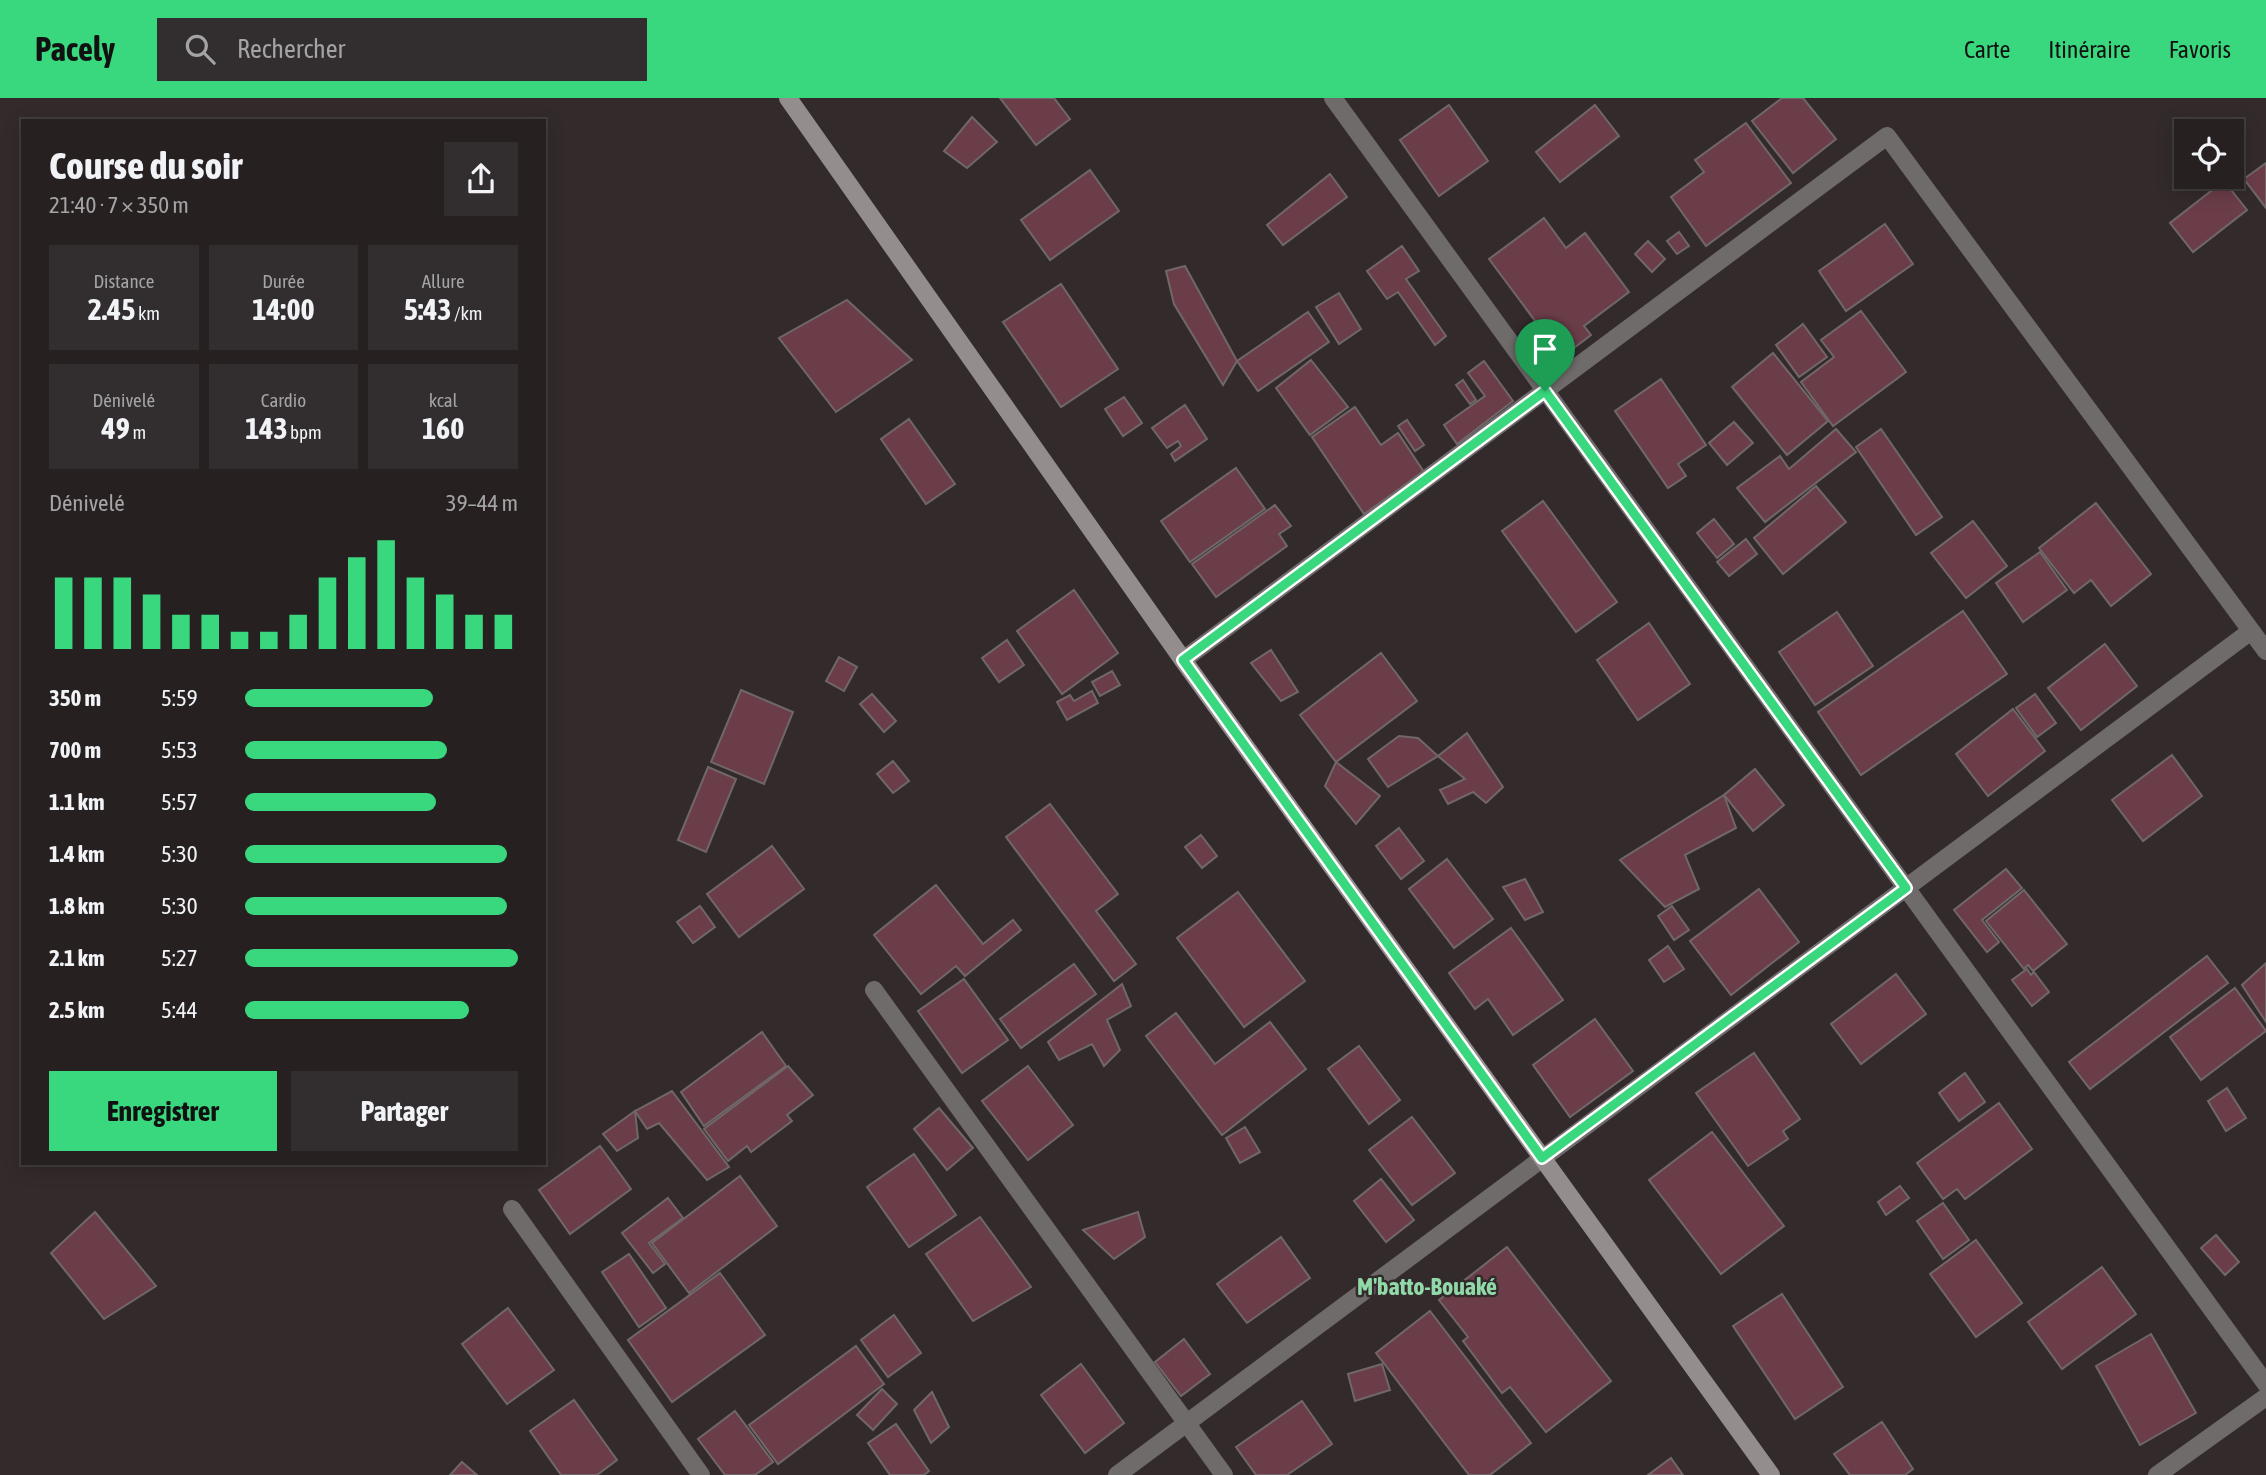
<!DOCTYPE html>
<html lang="fr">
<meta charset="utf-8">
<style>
:root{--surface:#262021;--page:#322d2e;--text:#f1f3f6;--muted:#a4a3a5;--line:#423e3f;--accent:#39d87f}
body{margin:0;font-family:"Asap Condensed",sans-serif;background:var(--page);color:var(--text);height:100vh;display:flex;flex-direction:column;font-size:26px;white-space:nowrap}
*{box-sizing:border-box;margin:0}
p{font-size:23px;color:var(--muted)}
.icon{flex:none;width:38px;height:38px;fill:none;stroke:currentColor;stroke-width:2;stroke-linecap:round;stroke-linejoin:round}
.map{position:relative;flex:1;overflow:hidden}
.drawer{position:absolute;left:21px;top:21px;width:525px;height:1046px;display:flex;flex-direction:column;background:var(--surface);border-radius:0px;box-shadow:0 4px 18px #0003,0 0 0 2px var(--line)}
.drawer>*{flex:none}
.buttons{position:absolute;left:2174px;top:21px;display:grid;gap:14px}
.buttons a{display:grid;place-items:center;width:70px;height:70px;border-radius:0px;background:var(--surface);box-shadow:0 4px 18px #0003,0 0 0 2px var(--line);font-size:35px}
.pin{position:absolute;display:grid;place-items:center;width:60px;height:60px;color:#fff;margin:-72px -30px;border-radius:50% 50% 50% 0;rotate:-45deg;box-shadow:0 0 7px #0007}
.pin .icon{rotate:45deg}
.round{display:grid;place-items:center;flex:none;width:74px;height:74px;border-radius:0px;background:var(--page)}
.headline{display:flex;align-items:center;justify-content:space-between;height:119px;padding:0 28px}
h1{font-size:38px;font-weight:700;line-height:52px}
.figures{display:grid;grid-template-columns:repeat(3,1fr);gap:10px;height:119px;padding:7px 28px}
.figures div{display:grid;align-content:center;border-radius:0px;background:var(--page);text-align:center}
.figures b{font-size:30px;font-weight:700}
.figures small{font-size:19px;font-weight:400}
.figures p{font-size:19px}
.chart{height:196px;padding:14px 28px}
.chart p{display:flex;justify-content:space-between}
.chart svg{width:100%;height:126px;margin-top:7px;stroke:var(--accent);stroke-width:6}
.primary-button{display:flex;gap:14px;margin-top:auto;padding:14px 28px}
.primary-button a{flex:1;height:80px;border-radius:0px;background:var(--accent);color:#111;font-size:28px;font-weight:700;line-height:80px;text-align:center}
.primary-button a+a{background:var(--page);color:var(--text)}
ul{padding:0 28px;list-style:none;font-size:23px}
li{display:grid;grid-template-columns:112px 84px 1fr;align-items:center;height:52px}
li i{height:18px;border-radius:9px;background:var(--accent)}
header{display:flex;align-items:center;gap:42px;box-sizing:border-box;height:98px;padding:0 35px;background:var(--accent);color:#111}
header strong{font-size:33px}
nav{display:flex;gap:38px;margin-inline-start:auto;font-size:24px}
.search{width:490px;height:63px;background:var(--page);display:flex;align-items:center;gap:18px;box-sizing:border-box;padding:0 24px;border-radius:0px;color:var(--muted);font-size:26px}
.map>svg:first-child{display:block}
</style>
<header>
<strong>Pacely</strong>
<div class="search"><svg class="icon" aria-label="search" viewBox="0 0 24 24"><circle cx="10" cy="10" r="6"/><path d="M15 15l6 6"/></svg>Rechercher</div>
<nav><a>Carte</a><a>Itinéraire</a><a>Favoris</a></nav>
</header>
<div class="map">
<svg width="2266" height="1377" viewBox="0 0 2266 1377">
<rect width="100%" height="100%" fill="#332a2c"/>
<g fill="#6b3d49" stroke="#706769" stroke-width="2">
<polygon points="1000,0 1054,0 1070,21 1036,47"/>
<polygon points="1782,0 1803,0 1836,41 1793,75 1752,23"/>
<polygon points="1449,7 1488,63 1439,98 1400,42"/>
<polygon points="1595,7 1619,38 1560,84 1536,54"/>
<polygon points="972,19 997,44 967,70 944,53"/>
<polygon points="1746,25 1791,85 1706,148 1671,99 1704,74 1695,62"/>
<polygon points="2266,65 2266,110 2244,81"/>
<polygon points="1090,72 1119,113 1050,162 1021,122"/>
<polygon points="1330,76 1347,99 1283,147 1267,127"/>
<polygon points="2224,83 2247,112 2193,154 2170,125"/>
<polygon points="1544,120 1566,150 1585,135 1629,194 1584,228 1591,237 1562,259 1489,161"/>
<polygon points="1885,126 1913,166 1846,213 1819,173"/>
<polygon points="1679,134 1689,148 1677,156 1667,143"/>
<polygon points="1648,143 1665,161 1652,174 1635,156"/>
<polygon points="1402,148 1419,173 1406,181 1446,238 1435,247 1398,194 1387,201 1367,173"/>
<polygon points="1185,168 1237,263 1223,287 1174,206 1166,173"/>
<polygon points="1061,186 1118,271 1061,309 1003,224"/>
<polygon points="1339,195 1361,231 1339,246 1316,209"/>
<polygon points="847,202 912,262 836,314 779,240"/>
<polygon points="1861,213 1906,274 1833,328 1801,284 1834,259 1821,242"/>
<polygon points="1308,214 1329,244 1258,293 1237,263"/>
<polygon points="1803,226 1827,259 1799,279 1776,247"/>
<polygon points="1773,255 1828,323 1787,357 1732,289"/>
<polygon points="1311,262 1348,309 1310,337 1276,290"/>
<polygon points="1484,263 1513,303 1457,346 1444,327 1485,298 1468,275"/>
<polygon points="1661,281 1706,347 1678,366 1686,378 1668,390 1615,313"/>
<polygon points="1463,282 1476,302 1470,306 1456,287"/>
<polygon points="1124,299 1142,325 1123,338 1105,311"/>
<polygon points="1185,307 1207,341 1175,363 1171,356 1181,348 1178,343 1167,350 1152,330"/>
<polygon points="1355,309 1381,347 1398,335 1424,374 1364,416 1312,339"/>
<polygon points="909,321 955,386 926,406 881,341"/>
<polygon points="1407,322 1424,347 1415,353 1398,328"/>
<polygon points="1734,324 1753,345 1727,367 1709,345"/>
<polygon points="1836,331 1856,354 1765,424 1737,390 1780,358 1789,371"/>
<polygon points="1881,331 1942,419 1916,437 1856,349"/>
<polygon points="1236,370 1265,411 1190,464 1161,423"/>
<polygon points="1816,388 1846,424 1783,476 1754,440"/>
<polygon points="1543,403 1617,504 1576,534 1502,433"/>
<polygon points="2096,405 2151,476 2111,508 2091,482 2074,495 2039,450"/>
<polygon points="1275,407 1291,428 1279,436 1287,448 1216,499 1192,466"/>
<polygon points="1714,421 1734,446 1717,460 1697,435"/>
<polygon points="1973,423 2007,468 1966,500 1931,455"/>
<polygon points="1746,441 1757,456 1729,478 1717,464"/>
<polygon points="2040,454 2067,492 2023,524 1996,485"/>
<polygon points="1074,492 1118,555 1062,596 1017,533"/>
<polygon points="1963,513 2007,576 1861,677 1818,614"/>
<polygon points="1837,514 1873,568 1815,607 1779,554"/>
<polygon points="1649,525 1690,586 1638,622 1597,562"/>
<polygon points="1007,542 1024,567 999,584 982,560"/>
<polygon points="2105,546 2137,588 2081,632 2048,590"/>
<polygon points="1271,552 1298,594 1281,603 1251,565"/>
<polygon points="1381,555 1417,603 1336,664 1300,617"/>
<polygon points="839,559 857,569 844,593 826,583"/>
<polygon points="1112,573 1120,587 1100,598 1092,584"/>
<polygon points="741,592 793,614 764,686 711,664"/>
<polygon points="1092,593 1098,605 1067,622 1057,604 1070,597 1074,603"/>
<polygon points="872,596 896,623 884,634 860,606"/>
<polygon points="2035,596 2056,625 2037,639 2016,610"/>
<polygon points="2013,611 2045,653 1988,698 1956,656"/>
<polygon points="1467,635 1503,689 1486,705 1473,694 1448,706 1440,692 1465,681 1438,658"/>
<polygon points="1399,638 1418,640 1438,658 1388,689 1368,661"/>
<polygon points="2172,657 2202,698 2143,743 2112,702"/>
<polygon points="893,663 909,683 893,695 877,676"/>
<polygon points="1336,664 1380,698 1356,726 1325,688"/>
<polygon points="708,669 736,681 706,754 678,742"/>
<polygon points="1755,671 1784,707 1753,733 1724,697"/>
<polygon points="1724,697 1736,730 1685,757 1699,791 1665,809 1620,762"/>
<polygon points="1050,706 1118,796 1096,813 1136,866 1114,883 1006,739"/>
<polygon points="1399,730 1424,763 1401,781 1376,748"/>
<polygon points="1201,737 1217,758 1202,770 1185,749"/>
<polygon points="772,748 804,791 739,839 707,796"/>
<polygon points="1447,761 1493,821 1454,850 1409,791"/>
<polygon points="2006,771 2022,790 1982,822 1999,844 1987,854 1954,812"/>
<polygon points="1525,781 1543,814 1525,822 1503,789"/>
<polygon points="936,787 983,846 1013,822 1021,832 965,878 956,868 921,896 874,837"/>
<polygon points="1759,791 1799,844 1731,897 1690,843"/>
<polygon points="2024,792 2067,846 2033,873 2028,867 2024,871 1986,823"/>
<polygon points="1238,794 1305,883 1244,929 1177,840"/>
<polygon points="700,808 715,829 693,845 677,824"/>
<polygon points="1672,808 1689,832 1674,842 1658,818"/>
<polygon points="1511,830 1563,902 1513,937 1488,901 1475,911 1449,875"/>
<polygon points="1668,848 1684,871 1664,884 1649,862"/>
<polygon points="2207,858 2228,885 2090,991 2069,964"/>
<polygon points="2266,865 2266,924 2242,887"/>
<polygon points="1074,866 1096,896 1021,950 1000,921"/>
<polygon points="2027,871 2031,877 2034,874 2049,894 2032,908 2012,882"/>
<polygon points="1896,876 1926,916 1861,966 1831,926"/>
<polygon points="964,881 1008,942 962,975 918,913"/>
<polygon points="1122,886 1131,908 1107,922 1120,952 1104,968 1092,946 1059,962 1048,944"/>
<polygon points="2235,890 2266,933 2201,982 2170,939"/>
<polygon points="1176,915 1215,966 1270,924 1306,971 1222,1037 1146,938"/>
<polygon points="1595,921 1633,973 1570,1019 1533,967"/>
<polygon points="762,934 786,968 704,1028 681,994"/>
<polygon points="1359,948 1400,1002 1369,1026 1328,971"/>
<polygon points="1754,955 1800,1021 1783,1033 1788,1041 1748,1068 1696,995"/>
<polygon points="788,968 813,997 787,1017 792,1023 751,1054 747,1048 728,1063 704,1031"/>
<polygon points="1028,968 1073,1027 1028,1062 982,1003"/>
<polygon points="1965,975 1985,1004 1959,1023 1939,995"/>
<polygon points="2227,990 2246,1020 2226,1033 2208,1003"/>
<polygon points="672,993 729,1069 707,1082 659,1025 647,1031 635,1013"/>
<polygon points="1999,1005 2032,1051 1965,1101 1957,1091 1943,1101 1917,1065"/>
<polygon points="939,1010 973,1050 947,1072 914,1031"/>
<polygon points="635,1013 638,1040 617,1053 603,1036"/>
<polygon points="1412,1019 1455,1075 1412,1107 1369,1052"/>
<polygon points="1245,1029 1260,1054 1240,1065 1226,1040"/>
<polygon points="1712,1034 1784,1128 1721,1176 1649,1082"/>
<polygon points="600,1048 631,1091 570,1136 539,1092"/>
<polygon points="914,1056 956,1117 909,1149 867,1089"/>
<polygon points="740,1078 777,1128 689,1195 652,1145"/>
<polygon points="1381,1081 1414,1122 1386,1144 1354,1103"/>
<polygon points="1900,1088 1909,1100 1886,1117 1878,1104"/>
<polygon points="668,1100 683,1120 649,1145 665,1166 653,1175 622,1135"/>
<polygon points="1943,1105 1969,1142 1943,1161 1917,1123"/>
<polygon points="95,1114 156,1188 104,1221 51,1155"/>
<polygon points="1138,1114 1145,1139 1114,1161 1083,1132"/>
<polygon points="980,1119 1031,1189 973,1223 926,1156"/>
<polygon points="2216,1137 2239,1164 2225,1177 2201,1150"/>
<polygon points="1281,1139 1310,1180 1247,1225 1217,1186"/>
<polygon points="1976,1142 2022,1205 1976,1239 1930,1176"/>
<polygon points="1507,1149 1611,1283 1546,1334 1510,1289 1502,1295 1463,1243 1468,1239 1439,1202"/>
<polygon points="629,1156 666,1210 639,1229 602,1174"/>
<polygon points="2102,1169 2136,1216 2062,1271 2028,1224"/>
<polygon points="720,1175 765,1237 672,1304 628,1242"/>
<polygon points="1782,1196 1843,1289 1795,1321 1733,1228"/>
<polygon points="508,1210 554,1272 507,1306 462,1246"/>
<polygon points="1430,1213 1531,1345 1490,1377 1469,1377 1376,1255"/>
<polygon points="894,1217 921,1255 888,1279 861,1242"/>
<polygon points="2151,1236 2196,1315 2140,1347 2096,1268"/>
<polygon points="1184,1241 1210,1276 1181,1298 1155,1264"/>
<polygon points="856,1248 884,1286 778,1366 749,1327"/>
<polygon points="1081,1266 1124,1325 1085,1355 1041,1297"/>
<polygon points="1382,1266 1390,1292 1355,1303 1348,1276"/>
<polygon points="882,1291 897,1306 873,1332 857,1317"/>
<polygon points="932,1294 949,1329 931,1345 914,1312"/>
<polygon points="574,1302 617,1362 597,1377 561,1377 530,1333"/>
<polygon points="1302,1303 1332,1346 1287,1377 1256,1377 1236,1349"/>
<polygon points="735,1313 773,1364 755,1377 725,1377 698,1341"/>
<polygon points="1882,1324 1913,1371 1905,1377 1850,1377 1834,1356"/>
<polygon points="896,1326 929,1373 924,1377 890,1377 868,1345"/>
<polygon points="1671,1360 1683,1377 1648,1377"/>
<polygon points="462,1364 477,1377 450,1377"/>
</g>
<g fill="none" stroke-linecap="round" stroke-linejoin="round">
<g stroke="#6f6b6b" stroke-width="18">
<polyline points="1333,0 2266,1286"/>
<polyline points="1183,562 1887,38 2266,553"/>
<polyline points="874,892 1224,1377"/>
<polyline points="512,1111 701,1377"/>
<polyline points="1117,1377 2251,533"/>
<polyline points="2157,1377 2266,1299"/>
</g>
<polyline stroke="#948d8e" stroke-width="18" points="788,0 1183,562 1771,1377"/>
</g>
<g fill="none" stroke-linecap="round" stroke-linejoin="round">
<g stroke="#fff" stroke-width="14">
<polygon id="route" points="1545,293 1906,790 1542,1060 1183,562"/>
</g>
<use href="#route" stroke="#39d87f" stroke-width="9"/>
</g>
<g text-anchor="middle" stroke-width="5" stroke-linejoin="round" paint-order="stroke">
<g font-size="24" font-weight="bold" fill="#91d9a8" stroke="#332a2c">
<text x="1427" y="1197">M'batto-Bouaké</text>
</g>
</g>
</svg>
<div class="buttons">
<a><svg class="icon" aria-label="locate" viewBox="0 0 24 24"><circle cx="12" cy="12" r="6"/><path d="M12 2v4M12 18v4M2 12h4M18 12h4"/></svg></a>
</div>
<div class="pin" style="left:1545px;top:293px;background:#1e9e55"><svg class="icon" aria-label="arrive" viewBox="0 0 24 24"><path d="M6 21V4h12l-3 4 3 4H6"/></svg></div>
<section class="drawer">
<div class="headline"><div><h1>Course du soir</h1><p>21:40 · 7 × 350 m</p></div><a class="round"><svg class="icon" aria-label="share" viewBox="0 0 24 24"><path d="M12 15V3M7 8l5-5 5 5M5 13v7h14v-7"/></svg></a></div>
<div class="figures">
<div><p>Distance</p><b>2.45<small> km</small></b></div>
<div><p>Durée</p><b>14:00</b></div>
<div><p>Allure</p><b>5:43<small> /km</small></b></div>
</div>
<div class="figures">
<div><p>Dénivelé</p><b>49<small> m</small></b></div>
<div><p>Cardio</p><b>143<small> bpm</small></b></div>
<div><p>kcal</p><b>160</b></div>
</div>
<div class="chart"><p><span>Dénivelé</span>39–44 m</p>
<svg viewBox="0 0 160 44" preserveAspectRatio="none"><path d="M5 44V19M15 44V19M25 44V19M35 44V25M45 44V32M55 44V32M65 44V38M75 44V38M85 44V32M95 44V19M105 44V12M115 44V6M125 44V19M135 44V25M145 44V32M155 44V32"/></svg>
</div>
<ul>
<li><b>350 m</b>5:59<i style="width:69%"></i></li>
<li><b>700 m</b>5:53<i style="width:74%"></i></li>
<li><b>1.1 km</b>5:57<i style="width:70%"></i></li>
<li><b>1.4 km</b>5:30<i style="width:96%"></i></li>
<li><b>1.8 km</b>5:30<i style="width:96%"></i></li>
<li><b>2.1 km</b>5:27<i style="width:100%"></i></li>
<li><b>2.5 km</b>5:44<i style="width:82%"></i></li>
</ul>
<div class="primary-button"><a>Enregistrer</a><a>Partager</a></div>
</section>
</div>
